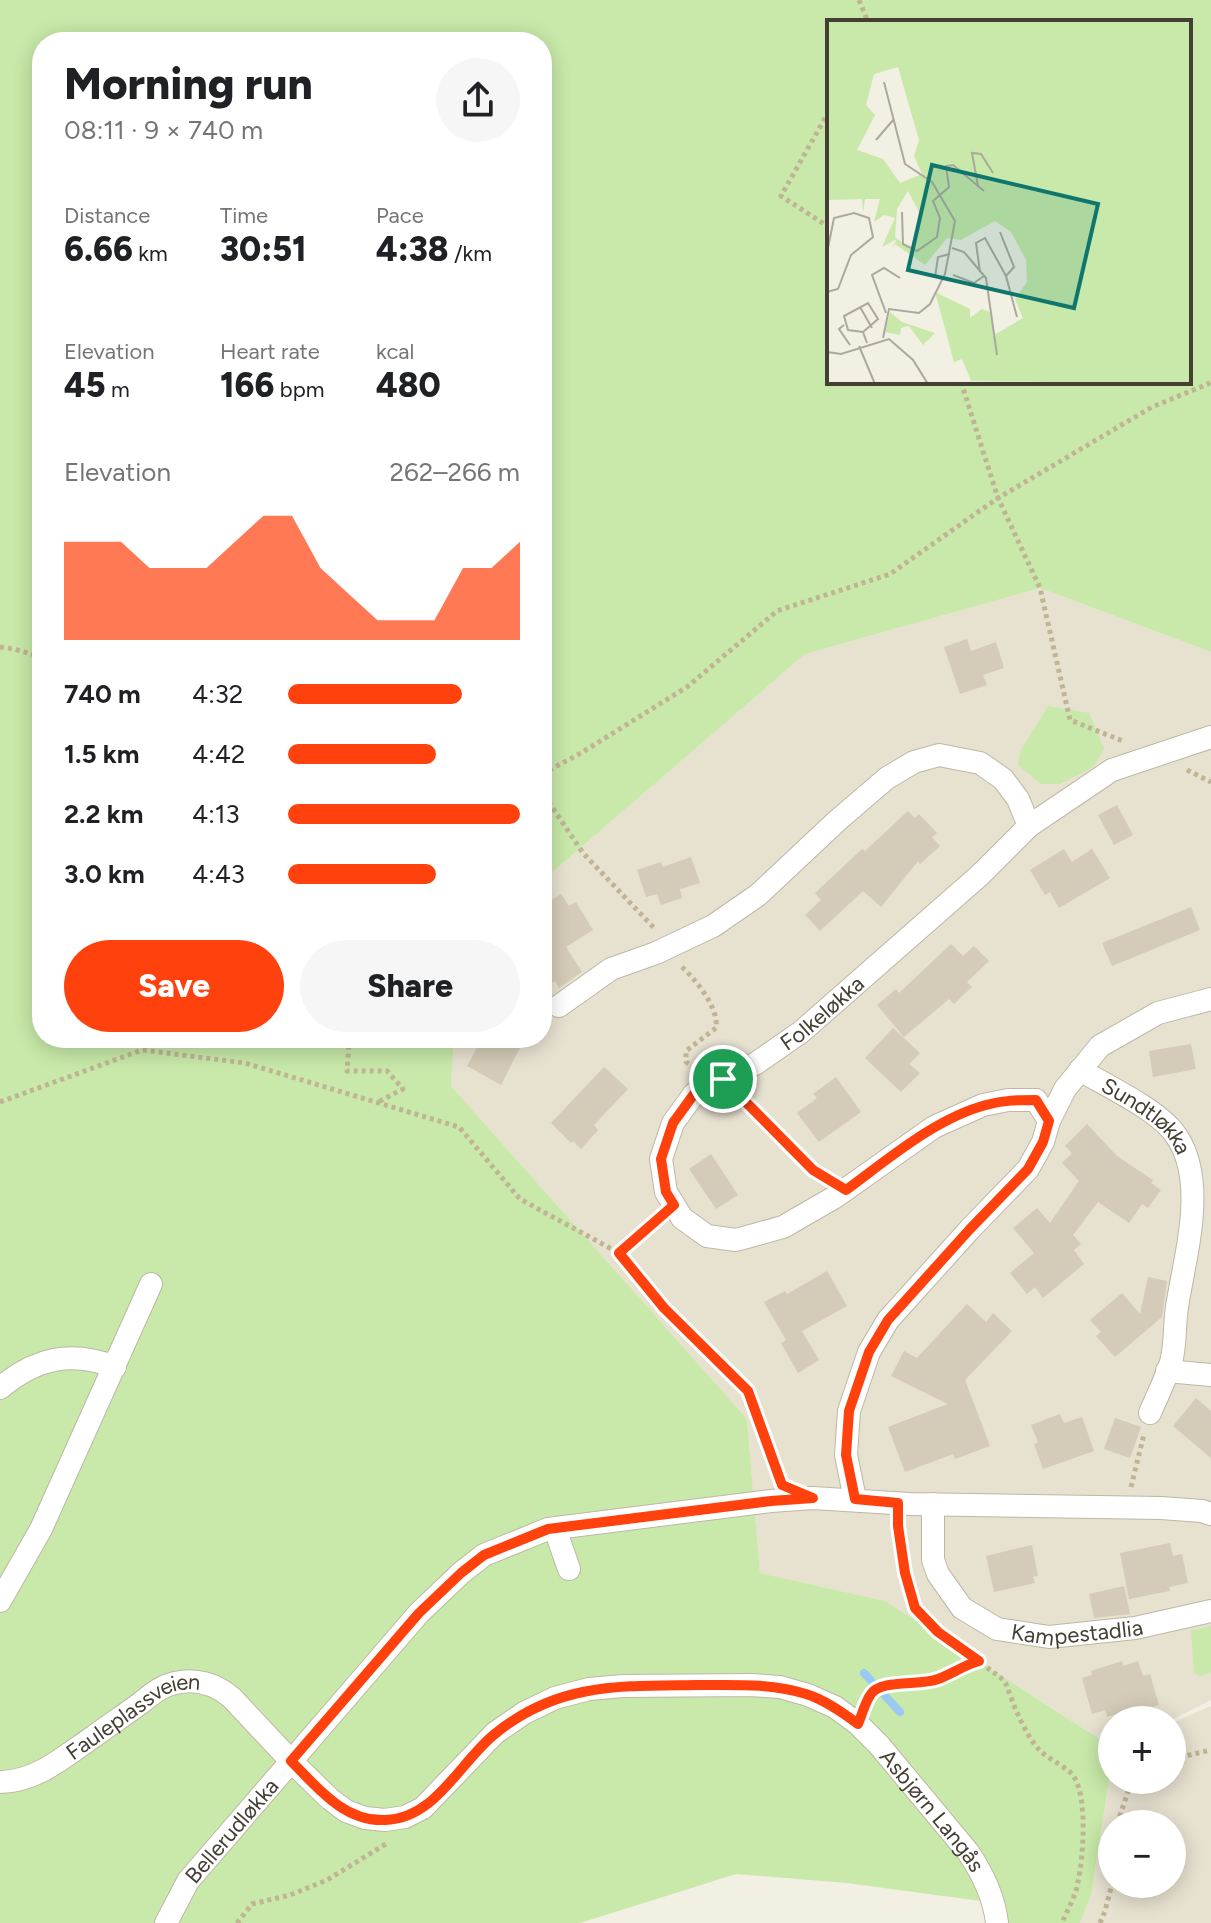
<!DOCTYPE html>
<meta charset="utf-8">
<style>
:root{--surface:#fff;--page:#f6f6f6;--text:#202124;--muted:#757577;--accent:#ff410d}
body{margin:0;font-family:Figtree,sans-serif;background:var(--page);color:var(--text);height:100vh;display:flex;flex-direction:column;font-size:30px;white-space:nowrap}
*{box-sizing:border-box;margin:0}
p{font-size:26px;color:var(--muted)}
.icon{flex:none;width:44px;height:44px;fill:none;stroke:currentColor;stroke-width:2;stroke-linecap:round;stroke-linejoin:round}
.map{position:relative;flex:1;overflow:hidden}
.details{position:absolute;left:32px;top:32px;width:520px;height:1016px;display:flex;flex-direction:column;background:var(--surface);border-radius:32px;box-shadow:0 4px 20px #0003}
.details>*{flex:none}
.buttons{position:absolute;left:1098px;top:1706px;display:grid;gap:16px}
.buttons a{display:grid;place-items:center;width:88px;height:88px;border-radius:50%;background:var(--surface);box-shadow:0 4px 20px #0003;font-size:40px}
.pin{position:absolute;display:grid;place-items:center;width:68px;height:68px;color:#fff;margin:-34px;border:4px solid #fff;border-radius:50%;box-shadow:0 2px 8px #0007}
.round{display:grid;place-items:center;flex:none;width:84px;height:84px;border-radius:42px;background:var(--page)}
.head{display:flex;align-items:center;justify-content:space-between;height:136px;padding:0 32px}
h1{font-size:44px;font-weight:800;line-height:60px}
.stats{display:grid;grid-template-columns:repeat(3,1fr);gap:12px;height:136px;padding:8px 32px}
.stats div{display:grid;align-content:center}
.stats b{font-size:34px;font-weight:800}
.stats small{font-size:22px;font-weight:400}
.stats p{font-size:22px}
.chart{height:224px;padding:16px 32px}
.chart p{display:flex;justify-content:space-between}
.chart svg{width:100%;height:144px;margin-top:8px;fill:var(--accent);opacity:.7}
.action{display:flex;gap:16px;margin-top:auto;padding:16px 32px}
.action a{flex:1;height:92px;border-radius:48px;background:var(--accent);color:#fff;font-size:32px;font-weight:800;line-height:92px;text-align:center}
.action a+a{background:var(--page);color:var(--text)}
ul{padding:0 32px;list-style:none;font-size:26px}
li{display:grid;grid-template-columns:128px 96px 1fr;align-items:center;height:60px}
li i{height:20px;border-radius:10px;background:var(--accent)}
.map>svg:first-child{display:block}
</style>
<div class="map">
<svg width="1211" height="1923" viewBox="0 0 1211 1923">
<rect width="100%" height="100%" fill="#f2efe3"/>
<g fill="#e7e1d0" fill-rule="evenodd">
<polygon points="1040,588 1211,652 1211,1700 1171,1720 1112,1720 1112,1747 885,1601 760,1573 747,1419 451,1086 454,1038 542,1038 542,881 805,654"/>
<path d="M1211 1706V1923H1080L1091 1895 1112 1761V1780H1172V1723ZM1112 1824H1172V1884H1112Z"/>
</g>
<g fill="#c8e9a9" fill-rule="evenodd">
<path d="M0 0H1211V652L1040 588 805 654 542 881V42H42V1038H454L451 1086 747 1419 760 1573 885 1601 1112 1747V1761L1091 1895 1080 1923H1006L1003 1904 847 1883 736 1874 580 1923H0ZM829 22H1189V382H829Z"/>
<polygon points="1048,706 1089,713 1104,749 1093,767 1060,784 1041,784 1018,765 1020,752"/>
<polygon points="1211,1626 1211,1672 1201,1676 1194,1673 1191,1630"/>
</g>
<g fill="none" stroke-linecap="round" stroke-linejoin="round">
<polyline stroke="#9bc9f3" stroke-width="8" points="864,1673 900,1712"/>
</g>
<g fill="#d4cbb8">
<polygon points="967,639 971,651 996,642 1004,668 983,675 987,685 960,694 944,647"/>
<polygon points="1117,805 1133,835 1114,845 1098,815"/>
<polygon points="908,811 915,818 919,814 937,833 932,837 940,846 920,864 918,861 881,907 863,891 820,931 805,915 821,900 815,893 862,849 865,851"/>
<polygon points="1064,849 1072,862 1092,849 1110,878 1059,908 1050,892 1045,895 1030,870"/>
<polygon points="691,857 700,883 680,889 682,898 661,905 657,894 646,897 637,870 661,862 663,867"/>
<polygon points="561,894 569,906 576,902 593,930 566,947 582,972 559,988 555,981 542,989 542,906"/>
<polygon points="1191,907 1200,930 1112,966 1102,943"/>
<polygon points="951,944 963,956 974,946 989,961 967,982 972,987 954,1004 949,999 904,1037 877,1005 896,989 899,993"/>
<polygon points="893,1028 920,1053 909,1064 920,1073 901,1092 865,1058"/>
<polygon points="482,1038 525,1038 501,1085 467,1066"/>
<polygon points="1191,1044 1196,1069 1153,1077 1149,1051"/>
<polygon points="604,1067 628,1089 594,1125 598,1130 581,1149 573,1141 571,1143 551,1123"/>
<polygon points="836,1077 861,1112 819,1142 797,1113 817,1098 813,1094"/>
<polygon points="1087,1124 1117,1156 1153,1180 1151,1183 1161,1190 1148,1208 1142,1204 1129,1223 1098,1202 1073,1235 1081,1244 1074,1250 1084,1264 1043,1298 1035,1287 1027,1294 1010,1273 1034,1253 1013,1228 1037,1208 1050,1223 1079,1181 1062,1163 1072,1153 1065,1146"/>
<polygon points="711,1154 738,1195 716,1209 689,1169"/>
<polygon points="827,1271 847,1306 802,1331 819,1360 798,1373 781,1343 790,1338 786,1340 764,1302 785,1291 787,1294"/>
<polygon points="1148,1277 1167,1281 1162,1317 1115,1357 1096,1336 1101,1332 1090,1320 1122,1293 1140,1314"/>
<polygon points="967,1304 986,1322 993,1313 1012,1331 965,1380 990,1446 955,1459 953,1454 905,1472 888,1427 948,1404 891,1376 904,1351 917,1358"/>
<polygon points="1196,1398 1211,1411 1211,1458 1173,1426"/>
<polygon points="1060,1414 1064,1423 1082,1417 1094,1451 1043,1469 1034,1444 1038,1442 1031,1425"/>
<polygon points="1115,1418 1141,1427 1130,1458 1104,1449"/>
<polygon points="1170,1543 1173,1556 1182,1554 1188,1583 1169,1587 1170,1591 1129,1599 1120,1553"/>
<polygon points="1032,1545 1038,1576 1033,1577 1035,1583 994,1592 986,1556"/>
<polygon points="1124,1586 1130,1614 1094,1618 1089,1594"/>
<polygon points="1122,1661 1123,1666 1138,1661 1143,1676 1150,1674 1159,1705 1138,1711 1137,1708 1107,1717 1105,1710 1092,1714 1082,1678 1092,1675 1091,1671"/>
</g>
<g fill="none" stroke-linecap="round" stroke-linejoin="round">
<g stroke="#beb7a5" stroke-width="24">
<g id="street">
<polyline points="559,1006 611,969 656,953 713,926 758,895 838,820 887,778 914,762 939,755 980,763 1003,779 1018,799 1029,826"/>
<path id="s1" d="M1080 1070C1107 1086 1152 1107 1172 1130 1210 1176 1185 1254 1177 1307 1174 1325 1176 1345 1171 1362 1166 1379 1157 1396 1150 1413"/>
<path id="s2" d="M1049 1121 1036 1100H1008L983 1105 934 1127 835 1197 783 1227 736 1240 707 1236 682 1218 666 1192 661 1159 673 1123 694 1094 755 1064 801 1032 980 875 1029 826 1112 770 1211 737"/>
<polyline points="1167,1371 1211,1375"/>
<path d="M0 1388C36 1358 71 1350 115 1367"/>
<polyline points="855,1499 846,1455 849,1411 869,1352 888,1320 970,1229 1028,1169 1043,1142 1049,1121 1065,1089 1100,1046 1158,1013 1211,999"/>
<path id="s3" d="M933 1504V1560L938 1574 962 1608 997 1629 1049 1637 1135 1628 1211 1611"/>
<polyline points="555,1529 569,1569"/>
<polyline points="0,1601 41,1529 151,1284"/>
<path id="s4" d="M0 1782C36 1782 65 1756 93 1737 108 1726 123 1716 138 1705 150 1696 160 1686 175 1683 196 1678 216 1684 232 1698L291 1761 330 1799 346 1811 365 1818 385 1820 405 1817 423 1808 495 1733 524 1713 555 1698 589 1689 623 1686 751 1685 780 1687 808 1695 835 1707 858 1724 879 1745 968 1852C983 1874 994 1896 997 1923"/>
<path id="s5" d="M166 1923 188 1881 419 1613 461 1573 484 1555 548 1529 771 1501 813 1498 909 1504 1161 1508 1202 1511 1211 1514"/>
</g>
</g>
<g stroke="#c0b495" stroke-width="5" stroke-dasharray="4 4" stroke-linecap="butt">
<polyline points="859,0 868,22"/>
<polyline points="829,111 781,196 829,227"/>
<polyline points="961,382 998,498 1040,588 1070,720 1123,741"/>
<polyline points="0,647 14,649 42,657"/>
<polyline points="1187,770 1211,782"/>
<polyline points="542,774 581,753 687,687 777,611 890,574 998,498 1152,407 1208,384 1211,381"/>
<polyline points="542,797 550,804 583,853 655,929"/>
<path d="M682 967C696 980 719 1008 716 1028L686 1051V1062L696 1069"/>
<polyline points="351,1038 349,1044 347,1071 387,1071 403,1089 378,1102"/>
<polyline points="739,1096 813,1170 824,1177"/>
<polyline points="0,1102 142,1050 245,1063 459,1127 520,1199 619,1253 664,1308 748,1391 779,1478"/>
<polyline points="619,1253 658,1219"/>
<polyline points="1131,1487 1144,1434"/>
<path d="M898 1528C901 1549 905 1588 914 1607 924 1627 981 1662 1001 1678L1006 1684C1014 1706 1024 1733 1040 1751 1049 1759 1070 1769 1074 1777 1088 1799 1083 1858 1078 1882 1076 1896 1067 1910 1062 1923"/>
<path d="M866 1704C870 1695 873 1689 883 1686 900 1681 919 1685 936 1680 951 1675 963 1665 978 1661"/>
<polyline points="1172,1759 1211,1750"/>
<polyline points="1117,1824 1132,1780"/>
<polyline points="237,1923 252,1904 290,1895 327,1880 386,1844"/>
<polyline points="1100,1923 1105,1911 1112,1884"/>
</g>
<use href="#street" stroke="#fff" stroke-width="22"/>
</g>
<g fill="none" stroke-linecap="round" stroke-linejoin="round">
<g stroke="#fff" stroke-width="16">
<path id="route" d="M723 1079 813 1170 846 1190C887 1160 936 1118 986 1105 1003 1100 1019 1100 1036 1100L1049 1121 1043 1142 1028 1169 970 1229 888 1320 869 1352 849 1411 846 1455 855 1499 898 1503V1526L905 1573 915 1608 938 1632 979 1661C964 1665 952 1674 938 1679 920 1686 881 1679 871 1694 865 1702 862 1715 858 1724 842 1712 825 1700 806 1694 771 1683 734 1685 698 1685 622 1686 559 1682 496 1733 460 1761 436 1819 385 1820 344 1822 317 1787 291 1761L419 1613 461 1573 484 1555 548 1529 771 1501 813 1498 782 1485 748 1391 664 1308 619 1253 674 1205 666 1192 661 1159 673 1123 694 1094Z"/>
</g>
<use href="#route" stroke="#ff410d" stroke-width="10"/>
</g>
<g text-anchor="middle" stroke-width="6" stroke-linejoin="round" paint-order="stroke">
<g font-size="22" fill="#443e33" stroke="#fff">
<text dy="8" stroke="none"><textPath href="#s2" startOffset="712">Folkeløkka</textPath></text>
<text dy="8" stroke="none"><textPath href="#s1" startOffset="82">Sundtløkka</textPath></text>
<text dy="8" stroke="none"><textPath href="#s3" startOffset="234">Kampestadlia</textPath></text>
<text dy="8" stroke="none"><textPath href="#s4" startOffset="152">Fauleplassveien</textPath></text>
<text dy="8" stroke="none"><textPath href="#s4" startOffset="1108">Asbjørn Langås</textPath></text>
<text dy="8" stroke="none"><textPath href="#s5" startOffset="114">Bellerudløkka</textPath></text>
</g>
</g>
<g transform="translate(827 20)">
<rect width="364" height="364" fill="#f2efe3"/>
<path d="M0 0H364V364L144 361 135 339 127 342 108 272 143 289V298L155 289 165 293 167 315 196 298 188 279 200 262 199 240 184 212 168 201 134 220 120 218 98 245 68 224 65 228 70 219 55 227 68 198 57 195 47 202 53 179H38L36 193 35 179 0 180ZM71 47 92 120 87 136 95 154 73 163 56 139 30 130 48 95 39 85 47 54ZM81 171 94 196 87 232 68 217 70 189ZM63 292 75 302 108 313 96 325 82 306 74 308 73 315 58 312Z" fill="#c8e9a9" fill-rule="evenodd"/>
<path fill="none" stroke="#aca89d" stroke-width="2" d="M49 120 67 99M151 166 145 133 154 134 166 153M75 192 76 224 90 231 110 217 113 198 106 181 122 167 119 146 126 145 157 171M173 212 187 247 179 256M125 228 137 232 159 258 170 335M0 233 7 198 27 193 42 198 46 217 24 235 11 269 0 272M153 252 149 223 158 218 179 256 190 297M126 255 147 263 157 256M108 257 111 237 123 234M33 287 45 308M59 293 45 255 57 248 73 258M17 305 12 309 23 325M36 312 21 310 17 296 41 283 51 299 36 312 40 323M56 318 62 289 92 293 103 284 118 254 128 201 105 162 78 144 57 62M32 326 48 364M0 332 14 334 62 319 86 340 101 364"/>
<path fill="#0f766e" fill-opacity="0.15" stroke="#0f766e" stroke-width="4" d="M105 145 271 184 247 288 81 250Z"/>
<rect width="364" height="364" fill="none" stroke="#443e33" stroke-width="4"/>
</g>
</svg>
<div class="buttons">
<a>+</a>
<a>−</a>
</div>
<div class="pin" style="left:723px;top:1079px;background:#1e9e55"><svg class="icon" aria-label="arrive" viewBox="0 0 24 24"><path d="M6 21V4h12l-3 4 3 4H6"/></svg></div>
<section class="details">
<div class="head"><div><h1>Morning run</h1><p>08:11 · 9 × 740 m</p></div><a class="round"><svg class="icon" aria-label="share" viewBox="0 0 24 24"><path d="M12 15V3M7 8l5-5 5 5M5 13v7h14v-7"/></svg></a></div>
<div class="stats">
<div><p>Distance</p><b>6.66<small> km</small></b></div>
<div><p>Time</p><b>30:51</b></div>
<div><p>Pace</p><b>4:38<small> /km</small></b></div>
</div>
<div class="stats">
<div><p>Elevation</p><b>45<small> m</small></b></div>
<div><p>Heart rate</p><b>166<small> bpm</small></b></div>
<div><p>kcal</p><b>480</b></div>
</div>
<div class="chart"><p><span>Elevation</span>262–266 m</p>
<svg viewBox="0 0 160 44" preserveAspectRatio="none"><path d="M0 44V14L10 14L20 14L30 22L40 22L50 22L60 14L70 6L80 6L90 22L100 30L110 38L120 38L130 38L140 22L150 22L160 14V44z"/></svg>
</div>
<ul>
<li><b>740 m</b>4:32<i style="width:75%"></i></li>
<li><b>1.5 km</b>4:42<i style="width:64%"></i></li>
<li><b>2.2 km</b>4:13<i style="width:100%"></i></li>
<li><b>3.0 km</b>4:43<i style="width:64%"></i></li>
</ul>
<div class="action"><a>Save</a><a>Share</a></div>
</section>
</div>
